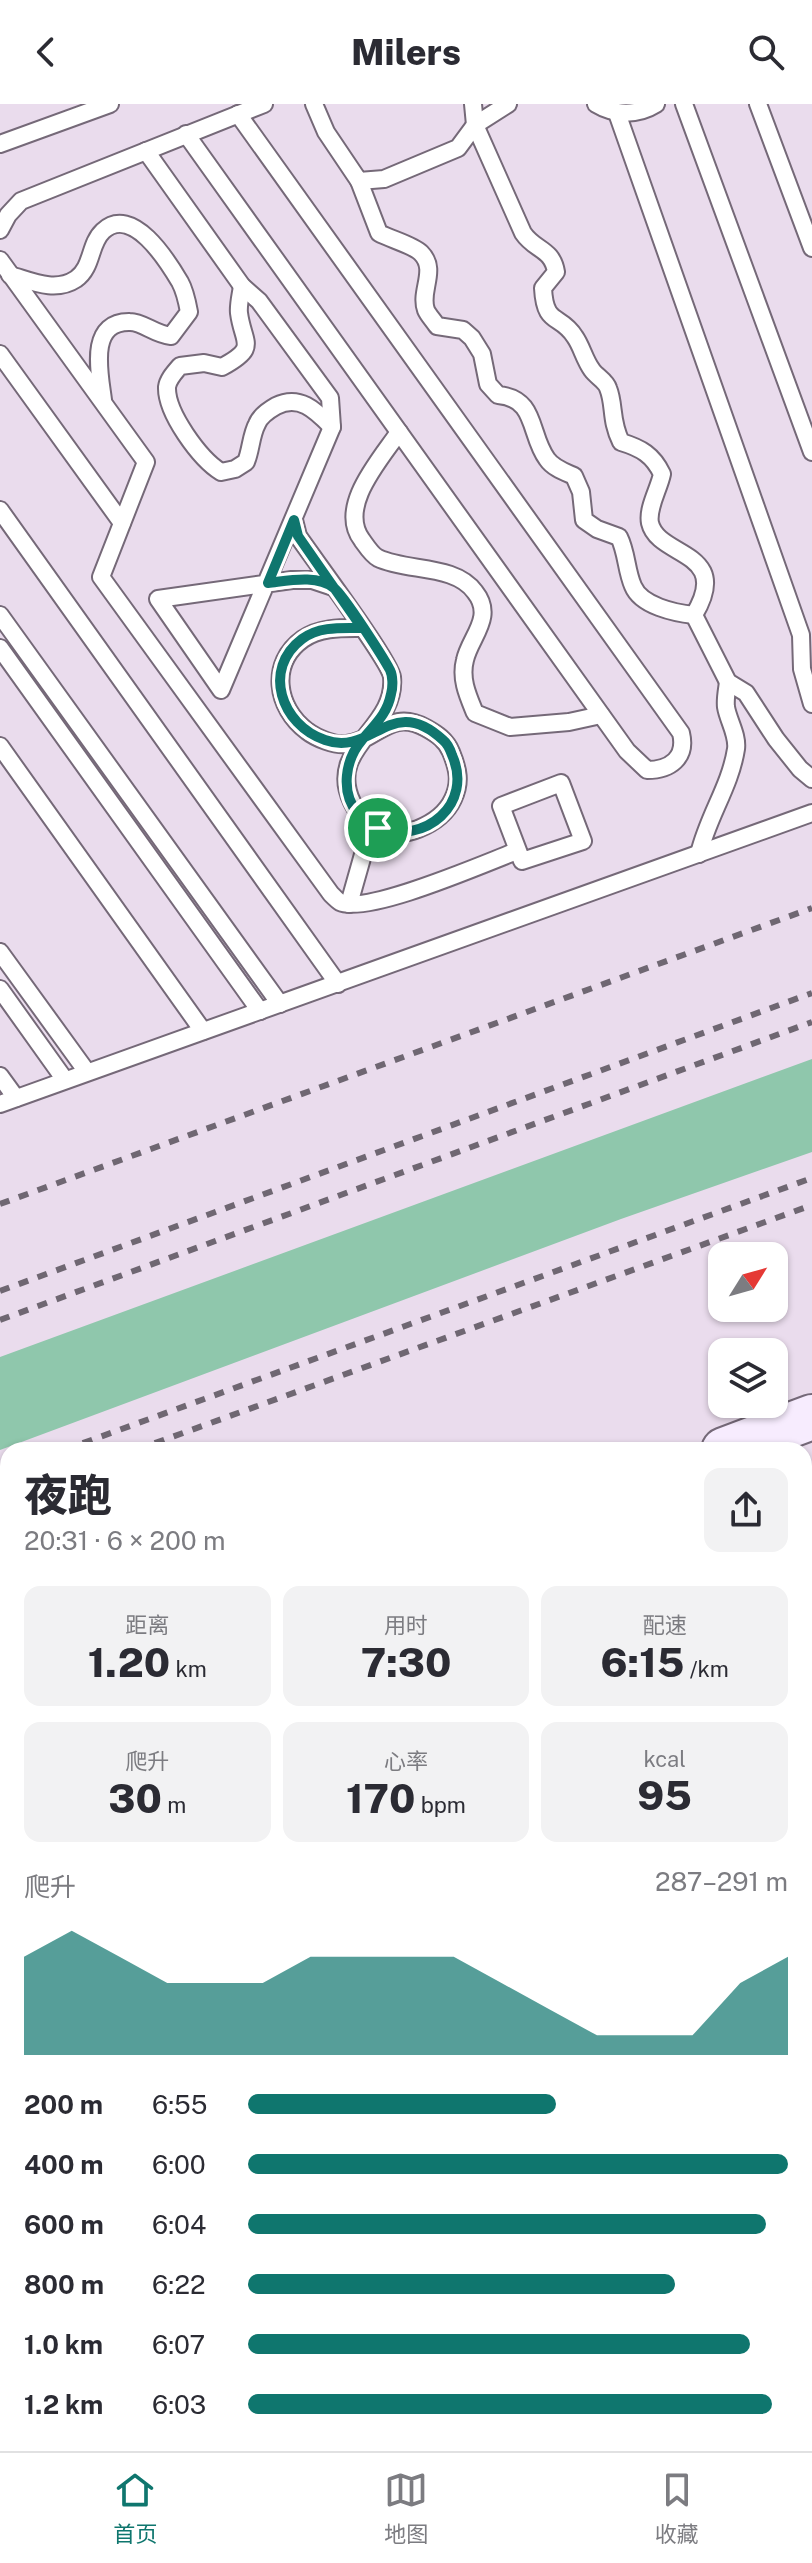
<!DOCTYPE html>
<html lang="zh">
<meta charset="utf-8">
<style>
:root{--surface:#fff;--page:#f2f2f3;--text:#2b2b33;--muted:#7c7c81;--line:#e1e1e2;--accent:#0f766e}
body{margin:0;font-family:"Public Sans","Noto Sans SC",sans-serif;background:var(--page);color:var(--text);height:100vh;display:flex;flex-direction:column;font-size:30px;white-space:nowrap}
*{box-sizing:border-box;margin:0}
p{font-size:26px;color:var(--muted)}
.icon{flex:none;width:44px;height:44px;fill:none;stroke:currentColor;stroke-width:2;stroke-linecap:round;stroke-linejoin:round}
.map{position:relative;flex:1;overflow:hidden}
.side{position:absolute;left:0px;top:1338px;width:812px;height:1010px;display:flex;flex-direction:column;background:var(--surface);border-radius:24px 24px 0 0;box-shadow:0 2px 6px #0004}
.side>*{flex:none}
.needle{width:52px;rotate:53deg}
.tools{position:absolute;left:708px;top:1138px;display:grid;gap:16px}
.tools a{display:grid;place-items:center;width:80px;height:80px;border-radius:16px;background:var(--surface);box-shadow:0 2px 6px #0004;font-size:40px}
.pin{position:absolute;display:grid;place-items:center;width:68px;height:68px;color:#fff;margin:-34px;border:4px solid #fff;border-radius:50%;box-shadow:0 2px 8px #0007}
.round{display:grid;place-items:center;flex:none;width:84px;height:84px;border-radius:16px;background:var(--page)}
.head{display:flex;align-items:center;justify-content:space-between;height:136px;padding:0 24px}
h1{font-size:44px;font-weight:800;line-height:60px}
.metrics{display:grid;grid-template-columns:repeat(3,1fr);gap:12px;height:136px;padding:8px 24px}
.metrics div{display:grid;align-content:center;border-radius:16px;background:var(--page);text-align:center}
.metrics b{font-size:40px;font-weight:800}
.metrics small{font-size:22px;font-weight:400}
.metrics p{font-size:22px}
.chart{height:224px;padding:16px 24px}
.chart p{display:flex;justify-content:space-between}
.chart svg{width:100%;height:144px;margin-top:8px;fill:var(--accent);opacity:.7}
ul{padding:0 24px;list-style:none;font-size:26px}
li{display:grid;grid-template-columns:128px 96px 1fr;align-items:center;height:60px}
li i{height:20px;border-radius:10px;background:var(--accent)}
header{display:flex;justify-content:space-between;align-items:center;height:104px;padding:0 24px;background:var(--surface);font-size:36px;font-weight:800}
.dock{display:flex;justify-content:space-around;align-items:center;height:112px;border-top:2px solid var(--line);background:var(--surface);font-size:22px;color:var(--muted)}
.dock a{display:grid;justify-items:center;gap:4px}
.dock .selected{color:var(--accent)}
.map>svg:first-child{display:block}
</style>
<header><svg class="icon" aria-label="back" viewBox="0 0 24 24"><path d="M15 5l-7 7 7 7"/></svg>Milers<svg class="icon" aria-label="search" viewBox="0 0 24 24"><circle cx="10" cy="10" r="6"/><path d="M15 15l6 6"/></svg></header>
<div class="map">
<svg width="812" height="2347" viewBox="0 0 812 2347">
<rect width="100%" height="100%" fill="#eadced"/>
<g fill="#8fc7ac">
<polygon points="812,955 812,1048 621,1115 0,1346 0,1253"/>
<polygon points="812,1479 812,1735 804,1738 804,1482"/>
<polygon points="8,1793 8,2073 0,2076 0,1795"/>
</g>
<g fill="#cdbfd0" stroke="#9c8f9f" stroke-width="2">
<polygon points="804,1883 812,1893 812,1912 804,1918"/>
<polygon points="8,2081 8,2210 0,2199 0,2087"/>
<polygon points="8,2337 8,2340 47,2340 53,2347 0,2347 0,2343"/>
<polygon points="652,2340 692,2340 682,2347 657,2347"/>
</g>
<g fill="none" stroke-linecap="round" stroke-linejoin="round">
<g stroke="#756978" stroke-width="20">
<g id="lane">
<polyline points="314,0 326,28 359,77 384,75 458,44 475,21 508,0"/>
<path d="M473 0 475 21 523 129C535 147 552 144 556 168L543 184C545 223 560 209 575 233 582 243 584 255 592 266 596 272 606 277 608 284 615 301 610 316 621 338 641 344 653 351 662 370 659 385 647 404 650 419 658 454 733 446 694 511"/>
<path d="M596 0C614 11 637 12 656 0"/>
<polyline points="684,0 812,348"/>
<polyline points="758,0 812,144"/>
<polyline points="617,9 801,531 802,565 812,600"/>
<path d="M186 30 627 647 647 666C670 666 687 654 681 629L238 10"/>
<polyline points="0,40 110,0"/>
<polyline points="146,47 242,182 259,197 330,294 332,323 221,586 158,495 292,476 312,476 333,483"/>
<path d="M359 77 379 129C390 135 413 141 421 149 438 166 419 187 426 206 428 211 434 217 437 222L463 226 472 234 482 250 488 280 498 291C537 294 529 331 547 355 553 364 565 368 574 372L581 388 584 416 597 425 619 433C627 449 626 466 633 482 641 502 675 509 694 511"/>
<polyline points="0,126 8,111 21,97 264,0"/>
<path d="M0 156 146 358 101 473 331 790C333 792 338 797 340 798 367 811 485 759 517 747"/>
<path d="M10 171C31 177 55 189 76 175 93 163 89 140 103 127 132 100 167 156 180 178 185 187 187 197 189 208L171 232C154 230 143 218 130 218 87 217 100 271 103 296"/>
<path d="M242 182C241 190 238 201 239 209 243 240 259 243 222 263L204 259 180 262C175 268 168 275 167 283 166 309 200 355 221 368L235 365 246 358C251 346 251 331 257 320 260 312 269 306 276 302 300 290 316 307 332 323"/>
<polyline points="0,250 122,419"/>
<path d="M399 328C380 356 337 403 362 436 367 443 372 451 378 454 407 468 455 460 475 488 495 513 470 533 465 556 460 575 468 592 475 609L510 623 569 618 601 611"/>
<polyline points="0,406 338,880"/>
<path d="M294 416 298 432C313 454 390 557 392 573 397 625 326 643 352 698 364 722 392 736 418 725 433 719 446 710 453 695 461 678 458 665 451 648 446 636 437 630 426 624 390 604 378 636 347 640 335 642 316 634 307 627 276 604 269 559 303 535 320 523 342 524 362 524"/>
<polyline points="0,511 280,900"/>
<polyline points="694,511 728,578 746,589 776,635 800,665 812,675"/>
<polyline points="0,544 260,907"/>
<polyline points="0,642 203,927"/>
<polygon points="561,679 583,737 522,757 501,702"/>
<path d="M699 750C708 712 730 683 736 645 738 631 728 616 726 603 725 595 727 586 728 578"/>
<polyline points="349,800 364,747 378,724"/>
<polyline points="0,848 87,968"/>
<polyline points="0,885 65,976"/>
<polyline points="0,972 16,994"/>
<polyline points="0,1000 812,709"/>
</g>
</g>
<g stroke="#756978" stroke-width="48">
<g id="secondary">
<polyline points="724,1346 812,1313"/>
<polyline points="804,1429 812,1426"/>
<polyline points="0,1614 8,1611"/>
<polyline points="0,1724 8,1721"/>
<polyline points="804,2219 812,2230"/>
</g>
</g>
<use href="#lane" stroke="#fff" stroke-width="16"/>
<use href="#secondary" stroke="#f7ecfe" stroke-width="44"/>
<g stroke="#6f6772" stroke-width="6" stroke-dasharray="10 10" stroke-linecap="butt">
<polyline points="0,1100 812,804"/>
<polyline points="0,1187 812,889"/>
<polyline points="0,1216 812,918"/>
<polyline points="64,1346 812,1074"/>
<polyline points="136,1346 812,1101"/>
<polyline points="0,1369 8,1366"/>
<polyline points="0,1395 8,1392"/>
</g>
</g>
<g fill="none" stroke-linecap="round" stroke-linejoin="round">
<g stroke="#fff" stroke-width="16">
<path id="route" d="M378 724C372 720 362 716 358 710 340 688 345 656 362 636 374 621 387 611 391 590 393 583 393 572 390 566 383 553 344 492 334 484 317 470 287 477 268 479L294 416 298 432 362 524C342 524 319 522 302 535 262 565 281 621 325 636 373 653 391 588 443 636 448 640 450 645 452 651 474 700 425 741 378 724"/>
</g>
<use href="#route" stroke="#0f766e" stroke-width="10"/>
</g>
</svg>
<div class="tools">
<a><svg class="needle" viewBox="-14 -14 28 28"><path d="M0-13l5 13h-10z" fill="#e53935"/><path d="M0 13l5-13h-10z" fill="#7c7c81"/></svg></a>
<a><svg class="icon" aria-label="layers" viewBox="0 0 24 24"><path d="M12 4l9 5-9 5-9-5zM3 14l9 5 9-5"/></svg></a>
</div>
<div class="pin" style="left:378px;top:724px;background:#1e9e55"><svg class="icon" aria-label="arrive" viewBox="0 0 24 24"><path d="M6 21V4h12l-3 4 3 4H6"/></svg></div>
<section class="side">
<div class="head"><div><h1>夜跑</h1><p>20:31 · 6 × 200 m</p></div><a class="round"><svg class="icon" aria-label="share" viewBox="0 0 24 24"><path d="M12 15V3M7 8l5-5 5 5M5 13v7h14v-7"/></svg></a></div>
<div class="metrics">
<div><p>距离</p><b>1.20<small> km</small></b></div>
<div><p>用时</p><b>7:30</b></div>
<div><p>配速</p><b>6:15<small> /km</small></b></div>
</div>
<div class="metrics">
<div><p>爬升</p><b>30<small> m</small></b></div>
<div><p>心率</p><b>170<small> bpm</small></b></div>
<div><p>kcal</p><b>95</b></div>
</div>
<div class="chart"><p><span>爬升</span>287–291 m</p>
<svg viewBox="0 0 160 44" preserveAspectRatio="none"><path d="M0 44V14L10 6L20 14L30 22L40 22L50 22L60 14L70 14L80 14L90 14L100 22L110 30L120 38L130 38L140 38L150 22L160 14V44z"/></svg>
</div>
<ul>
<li><b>200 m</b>6:55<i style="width:57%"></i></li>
<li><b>400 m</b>6:00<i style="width:100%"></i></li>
<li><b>600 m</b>6:04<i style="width:96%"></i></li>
<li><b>800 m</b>6:22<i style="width:79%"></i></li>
<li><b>1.0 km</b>6:07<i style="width:93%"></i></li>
<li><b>1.2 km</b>6:03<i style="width:97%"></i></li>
</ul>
</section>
</div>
<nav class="dock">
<a class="selected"><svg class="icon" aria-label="home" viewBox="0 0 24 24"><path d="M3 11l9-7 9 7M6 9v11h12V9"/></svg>首页</a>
<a><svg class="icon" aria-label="map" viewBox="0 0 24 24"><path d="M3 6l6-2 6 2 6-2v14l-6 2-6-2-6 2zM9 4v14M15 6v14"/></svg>地图</a>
<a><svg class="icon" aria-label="saved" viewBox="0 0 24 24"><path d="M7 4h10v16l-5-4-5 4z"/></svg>收藏</a>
</nav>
